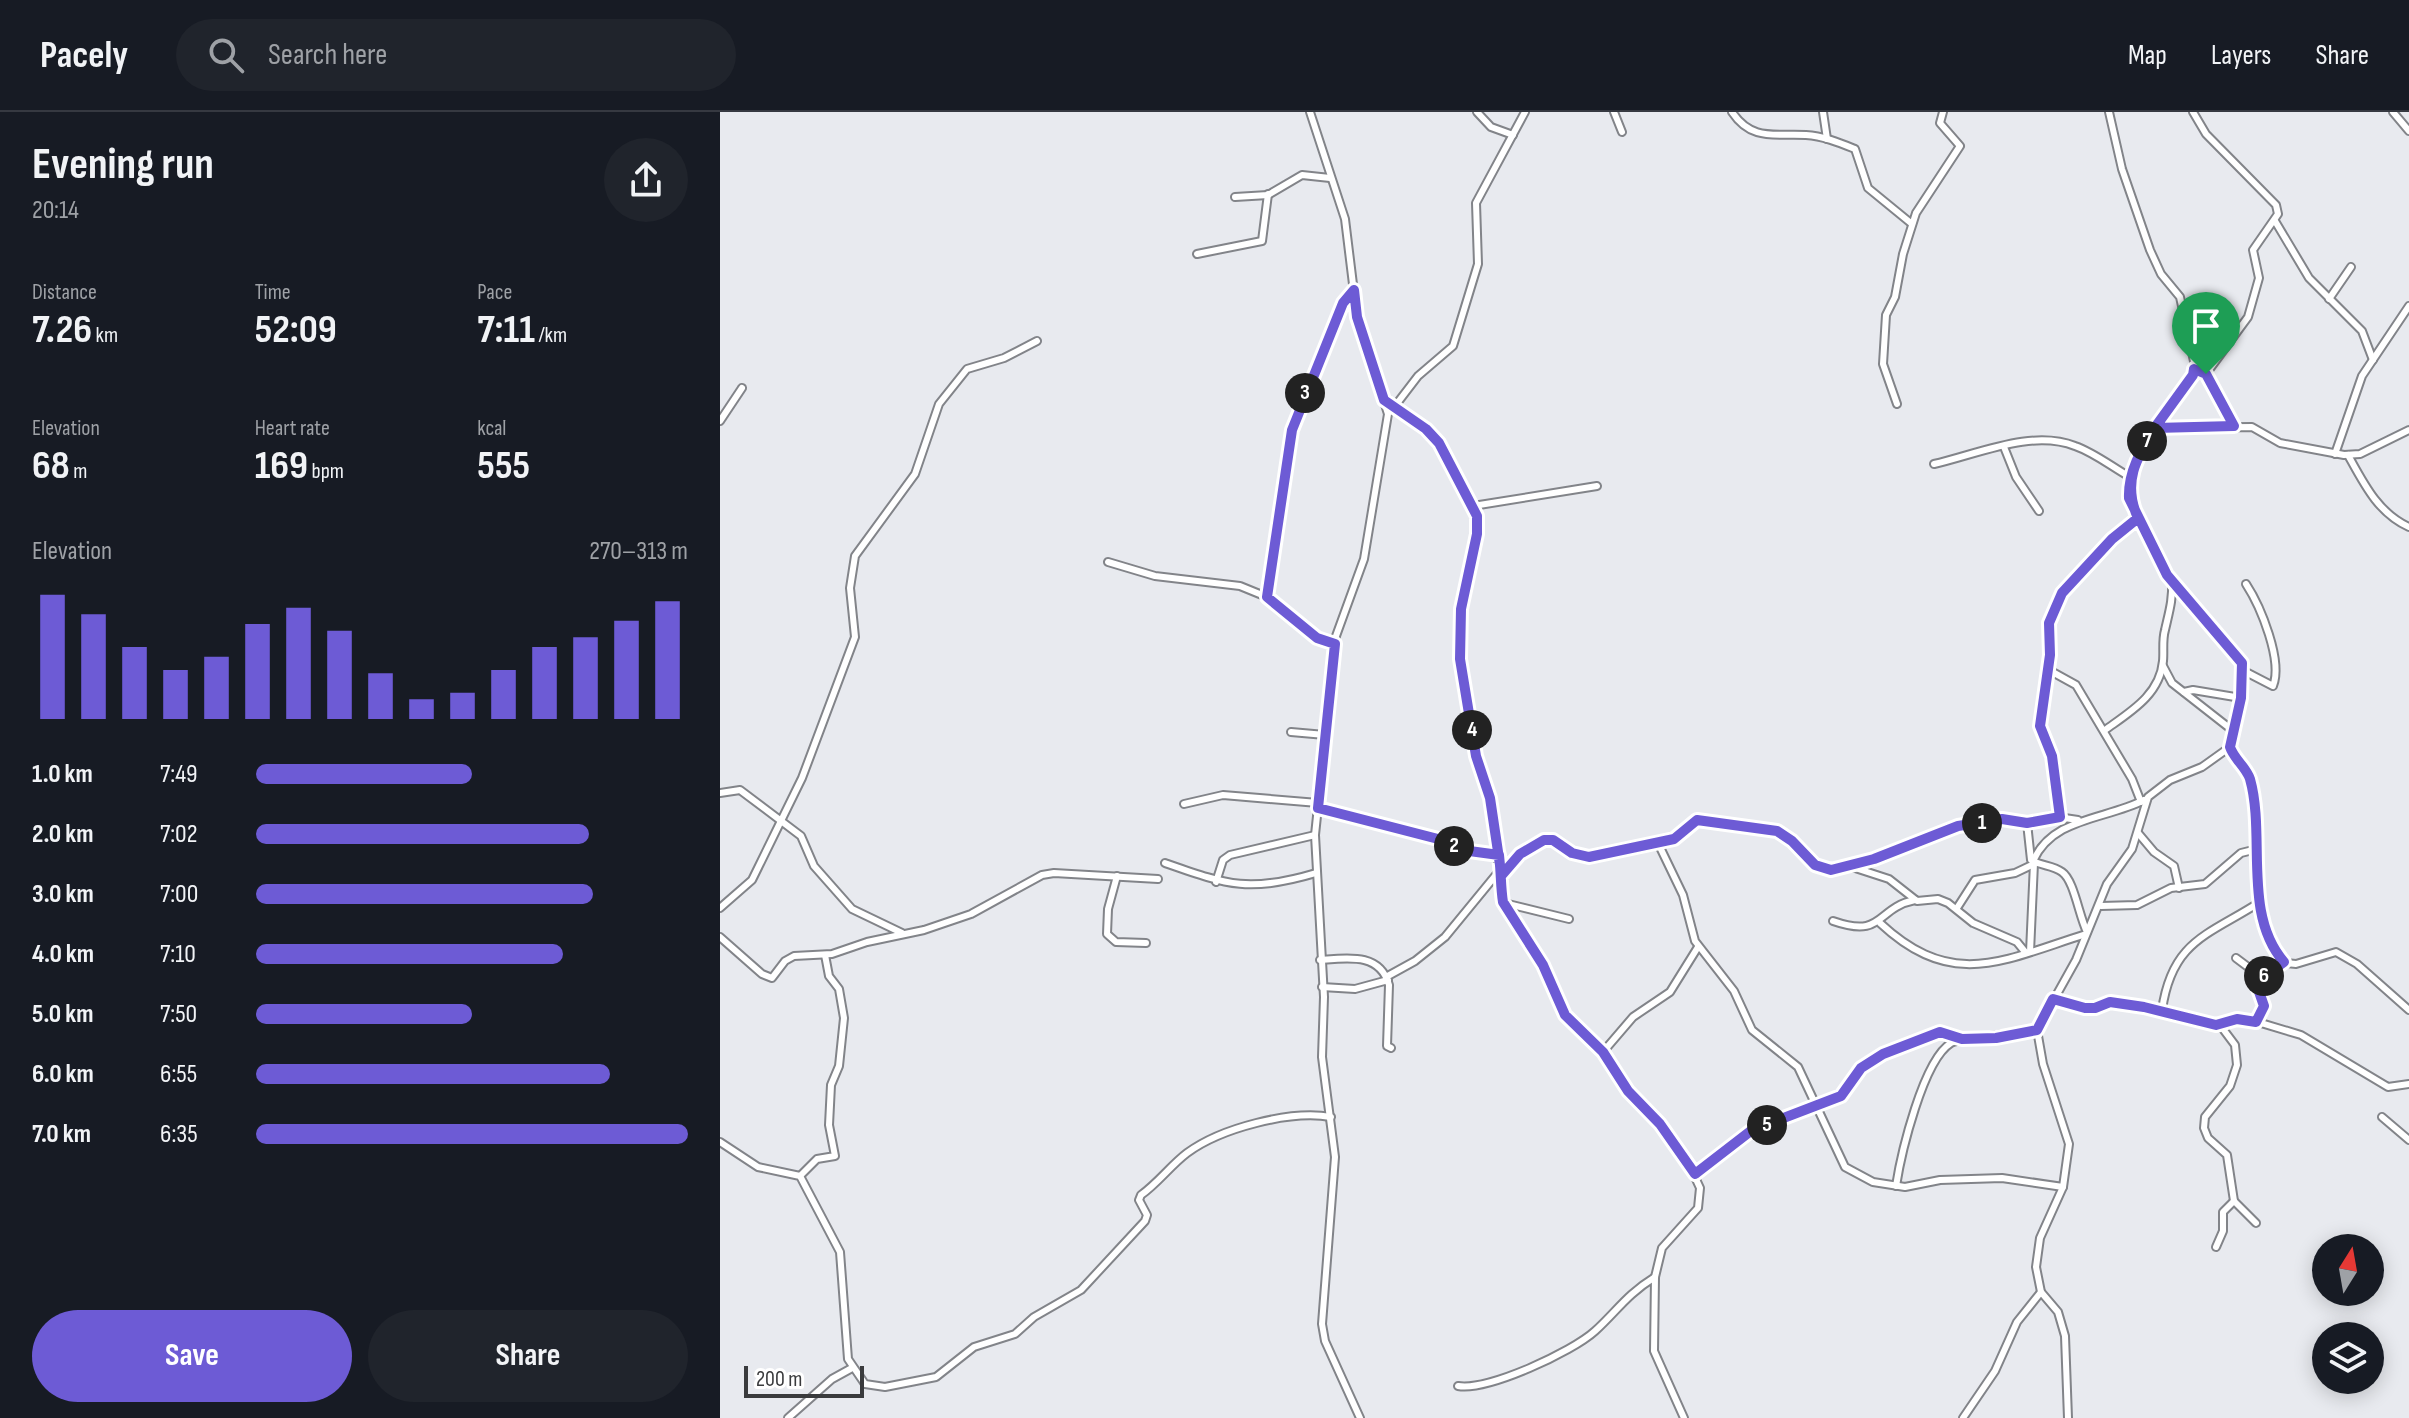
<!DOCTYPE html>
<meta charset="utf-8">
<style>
:root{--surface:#171b24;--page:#20242c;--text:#f1f3f6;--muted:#9ea1a6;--line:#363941;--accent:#6d5bd5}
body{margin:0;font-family:"Sofia Sans Condensed",sans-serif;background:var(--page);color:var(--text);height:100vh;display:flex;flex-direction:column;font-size:30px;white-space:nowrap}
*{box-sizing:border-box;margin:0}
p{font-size:26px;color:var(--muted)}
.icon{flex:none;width:44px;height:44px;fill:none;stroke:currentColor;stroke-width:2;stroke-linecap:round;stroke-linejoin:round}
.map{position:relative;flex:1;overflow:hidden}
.side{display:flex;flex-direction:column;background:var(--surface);width:720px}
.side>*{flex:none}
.needle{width:52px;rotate:11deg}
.buttons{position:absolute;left:1592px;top:1122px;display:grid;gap:16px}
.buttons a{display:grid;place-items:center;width:72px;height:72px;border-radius:50%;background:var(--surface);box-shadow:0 4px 20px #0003;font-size:40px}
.scale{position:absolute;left:24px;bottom:20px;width:120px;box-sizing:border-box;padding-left:8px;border:4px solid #3a3b3d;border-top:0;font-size:22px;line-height:28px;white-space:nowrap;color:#3a3b3d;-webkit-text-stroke:6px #fff;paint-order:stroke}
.pin{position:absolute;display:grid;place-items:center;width:68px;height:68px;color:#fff;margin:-82px -34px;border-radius:50% 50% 50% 0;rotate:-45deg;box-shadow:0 0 8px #0007}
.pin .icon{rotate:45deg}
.km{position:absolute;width:40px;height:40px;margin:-20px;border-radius:50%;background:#222;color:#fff;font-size:22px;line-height:40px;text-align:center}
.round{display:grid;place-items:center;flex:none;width:84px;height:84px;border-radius:42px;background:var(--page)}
.overview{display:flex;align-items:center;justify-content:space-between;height:136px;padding:0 32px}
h1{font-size:44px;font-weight:700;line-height:60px}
.metrics{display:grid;grid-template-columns:repeat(3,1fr);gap:12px;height:136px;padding:8px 32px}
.metrics div{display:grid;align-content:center}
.metrics b{font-size:40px;font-weight:700}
.metrics small{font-size:22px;font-weight:400}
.metrics p{font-size:22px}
.chart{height:224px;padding:16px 32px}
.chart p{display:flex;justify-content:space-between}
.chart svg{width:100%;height:144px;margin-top:8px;stroke:var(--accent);stroke-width:6}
.cta{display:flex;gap:16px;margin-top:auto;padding:16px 32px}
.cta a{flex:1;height:92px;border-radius:48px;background:var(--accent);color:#fff;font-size:32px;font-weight:700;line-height:92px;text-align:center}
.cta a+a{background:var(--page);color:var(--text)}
ul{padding:0 32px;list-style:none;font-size:26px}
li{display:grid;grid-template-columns:128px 96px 1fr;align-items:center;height:60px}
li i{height:20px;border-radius:10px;background:var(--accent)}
header{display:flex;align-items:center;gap:48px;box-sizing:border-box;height:112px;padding:0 40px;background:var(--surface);border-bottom:2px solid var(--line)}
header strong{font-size:38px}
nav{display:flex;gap:44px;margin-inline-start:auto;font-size:28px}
.search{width:560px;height:72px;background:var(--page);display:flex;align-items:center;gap:20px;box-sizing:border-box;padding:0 28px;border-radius:44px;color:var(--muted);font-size:30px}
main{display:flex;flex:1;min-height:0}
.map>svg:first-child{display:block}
</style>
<header>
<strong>Pacely</strong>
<div class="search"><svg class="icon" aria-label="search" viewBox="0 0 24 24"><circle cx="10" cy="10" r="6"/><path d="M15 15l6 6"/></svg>Search here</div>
<nav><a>Map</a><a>Layers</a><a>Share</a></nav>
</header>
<main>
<section class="side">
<div class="overview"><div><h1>Evening run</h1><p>20:14</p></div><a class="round"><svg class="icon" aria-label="share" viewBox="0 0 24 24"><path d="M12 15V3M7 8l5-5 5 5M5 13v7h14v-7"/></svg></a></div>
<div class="metrics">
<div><p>Distance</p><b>7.26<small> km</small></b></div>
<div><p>Time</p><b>52:09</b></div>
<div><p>Pace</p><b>7:11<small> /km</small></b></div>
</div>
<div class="metrics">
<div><p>Elevation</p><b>68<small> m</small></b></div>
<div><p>Heart rate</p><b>169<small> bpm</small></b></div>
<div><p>kcal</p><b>555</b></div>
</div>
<div class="chart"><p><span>Elevation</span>270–313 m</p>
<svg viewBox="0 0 160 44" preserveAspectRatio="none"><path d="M5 44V6M15 44V12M25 44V22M35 44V29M45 44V25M55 44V15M65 44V10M75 44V17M85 44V30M95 44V38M105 44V36M115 44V29M125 44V22M135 44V19M145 44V14M155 44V8"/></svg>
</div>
<ul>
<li><b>1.0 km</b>7:49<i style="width:50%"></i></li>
<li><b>2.0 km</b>7:02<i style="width:77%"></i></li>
<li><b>3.0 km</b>7:00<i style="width:78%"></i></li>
<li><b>4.0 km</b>7:10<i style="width:71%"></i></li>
<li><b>5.0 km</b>7:50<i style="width:50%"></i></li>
<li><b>6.0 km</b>6:55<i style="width:82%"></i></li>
<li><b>7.0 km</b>6:35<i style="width:100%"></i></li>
</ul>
<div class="cta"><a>Save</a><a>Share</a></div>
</section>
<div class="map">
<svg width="1689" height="1306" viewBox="0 0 1689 1306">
<rect width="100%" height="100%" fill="#e8eaef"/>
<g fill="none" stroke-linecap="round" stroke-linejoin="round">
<g stroke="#828489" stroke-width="10">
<g id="minor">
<polyline points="590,0 625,107 637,205 668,302 644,447 616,524 595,723 604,885 602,945 615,1045 602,1212 605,1229 640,1306"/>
<polyline points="757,0 771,15 793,23"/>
<polyline points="894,0 902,20"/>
<path d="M1012 0C1032 30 1056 21 1086 23 1103 24 1120 31 1135 37L1148 76 1192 112"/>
<polyline points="1103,0 1107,27"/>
<path d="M1389 0 1402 57 1430 138 1441 162 1460 185 1475 254 1473 263 1423 336 1410 365 1409 386 1447 463 1521 548V586L1510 635C1514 647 1526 655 1529 666 1546 718 1523 810 1565 851L1576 852 1616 840 1637 852 1689 898"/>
<polyline points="1473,0 1486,22 1556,93 1558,102 1533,138 1539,166 1528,205 1486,262"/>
<polyline points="1673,0 1689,19"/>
<polyline points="515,85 548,83 582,63 610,66"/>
<polyline points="1555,109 1589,166 1642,219 1653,248"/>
<polyline points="477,142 542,129 548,82"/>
<polyline points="1609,187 1631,155"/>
<polyline points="1474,257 1491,267 1514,314"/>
<polyline points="664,288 706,317 719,331 757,404 757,422 741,497 740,547 756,644 770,686 783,790 823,853 845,903 883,940 908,979 940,1012 967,1048 980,1076 978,1096 942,1136 935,1165 934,1239 964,1306"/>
<polyline points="1177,292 1163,252 1166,203 1175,185 1183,142 1196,101 1240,34 1220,11 1223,0"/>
<polyline points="675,294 698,264 733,234 758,152 756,91 805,0"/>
<polyline points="0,309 22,276"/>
<polyline points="1435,316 1532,315 1560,331 1624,343 1640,342 1689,318"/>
<polyline points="1284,335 1296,365 1319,399"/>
<polyline points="1615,342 1642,264 1689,194"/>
<path d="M1628 343C1644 372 1658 401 1689 415"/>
<path d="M1214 352C1258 342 1312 317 1355 334 1375 341 1392 355 1410 365"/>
<polyline points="753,394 877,374"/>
<polyline points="388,450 435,464 520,474 547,485 597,526 615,532"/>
<polyline points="547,485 572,318 623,191 634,178"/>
<polyline points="1443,554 1452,571 1512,618"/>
<polyline points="1327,557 1356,573 1412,667 1421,690"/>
<path d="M1522 558 1553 574C1563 549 1541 495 1526 472"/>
<polyline points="1464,580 1473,578 1521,586"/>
<path d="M1385 618C1410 600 1440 583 1443 549 1444 539 1442 528 1445 518 1449 500 1453 488 1452 469"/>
<polyline points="571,620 605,623"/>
<polyline points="0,681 20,678 81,724 94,754 132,797 182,821"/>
<polyline points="464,692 503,683 598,691"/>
<polyline points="598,696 722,728 742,738 779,743"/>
<polyline points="1340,705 1332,644 1320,614 1330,543 1329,511 1342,481 1392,427 1418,406"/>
<path d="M1307 711 1311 748C1321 754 1333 753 1342 760 1354 768 1359 804 1367 820"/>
<polyline points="1418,721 1434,740 1454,754 1459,776"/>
<polyline points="937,729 963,783 975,829 1014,879 1032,918 1078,955 1125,1055 1153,1070 1185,1075 1220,1068 1282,1066 1343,1075"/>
<path d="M1313 749C1333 705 1385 708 1424 688"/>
<path d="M445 751C508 773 529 781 596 761"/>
<polyline points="1132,755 1169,767 1197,789 1218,787 1228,791 1253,811 1297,830 1306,841"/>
<polyline points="397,764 388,797 387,822 396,830 426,831"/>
<path d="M781 764C794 748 810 730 833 728L852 741 869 745 954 727 977 708 1057 719 1072 729 1095 753 1111 758 1154 747 1238 714 1287 707 1307 711 1331 704 1358 708"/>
<polyline points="496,770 503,748 510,743 595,723"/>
<polyline points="784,791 849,807"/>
<polyline points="1381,794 1417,793 1451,776 1485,772 1521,741 1537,737"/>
<polyline points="0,796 32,768 82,666 135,525 130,476 135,444 195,362 219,292 247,257 284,246 317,229"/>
<polyline points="1237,796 1255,768 1295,761 1314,752"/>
<path d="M1113 809C1165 827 1155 796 1195 788"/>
<path d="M1160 811C1233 879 1283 848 1366 822"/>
<polyline points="0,825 42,862 52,866 65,849 74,844 112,842 147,830 204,818 251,802 322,763 334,761 438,767"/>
<polyline points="1310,840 1314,751"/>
<polyline points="1516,846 1532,858 1551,858"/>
<path d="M600 848C627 846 660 840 669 873L667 934 671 936"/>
<polyline points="666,865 695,849 725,825 780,758"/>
<polyline points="602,875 635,877 668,868"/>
<polyline points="1333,887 1365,896 1375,896 1390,890 1424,895 1496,913 1517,907 1531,908 1581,923 1668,975 1689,972"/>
<path d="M1442 898C1452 828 1489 823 1540 790"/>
<polyline points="1536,910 1544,894 1537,874 1542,866 1564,850"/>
<polyline points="1500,913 1515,933 1517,953 1510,974 1485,1005 1484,1016 1488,1026 1507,1043 1514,1089 1536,1111"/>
<polyline points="883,940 913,905 950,880 978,835"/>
<polyline points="1662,1005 1689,1028"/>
<path d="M0 1030 38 1055 80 1064 120 1140 128 1247 145 1272 165 1275 216 1265 254 1235 295 1222 314 1205 361 1178 425 1109 427 1103 419 1088 421 1083C438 1071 451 1053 467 1041 501 1016 570 998 611 1005"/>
<polyline points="975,1062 1032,1018 1121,984 1141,956 1163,942 1220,920 1242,927"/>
<polyline points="80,1064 97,1047 115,1044 109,1013 111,973 119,954 124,906 119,877 109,864 105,843"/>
<path d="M1176 1074C1181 1042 1203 948 1231 931 1239 926 1301 921 1317 918"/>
<polyline points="1496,1135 1503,1119 1503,1100 1514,1089"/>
<path d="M738 1274C768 1279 852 1240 875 1219 898 1198 906 1183 935 1165"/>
<polyline points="68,1306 112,1267 132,1256"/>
<polyline points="1243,1306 1275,1259 1297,1210 1321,1180"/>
<polyline points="1348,1306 1345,1224 1338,1200 1321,1180 1316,1155 1320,1126 1343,1075 1349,1032 1323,952 1317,918 1356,848 1387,772 1412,737 1428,685 1450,668 1482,655 1510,635"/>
</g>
</g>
<use href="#minor" stroke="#fff" stroke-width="6"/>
</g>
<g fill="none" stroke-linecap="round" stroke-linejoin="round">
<g stroke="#fff" stroke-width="16">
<path id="route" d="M1486 262 1474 257 1473 263 1436 314 1435 316C1416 346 1402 371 1418 406L1392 427 1342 481 1329 511 1330 543 1320 614 1332 644 1340 705 1307 711 1282 707 1238 714 1154 747 1111 758 1095 753 1072 729 1057 719 977 708 954 727 869 745 852 741 833 728H824L800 742 781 764 779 743 742 738 722 728 598 696 615 532 597 526 547 485 572 318 623 191 634 178 637 205 664 288 706 317 719 331 757 404V422L741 497 740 547 756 644 770 686 780 753C781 765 781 778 783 790L823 853 845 903 883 940 908 979 940 1012 975 1062 1032 1018 1121 984 1141 956 1163 942 1220 920 1242 927 1276 926 1317 918 1333 887 1365 896H1375L1390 890 1424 895 1496 913 1517 907 1536 910 1544 894 1537 874 1542 866 1564 850C1522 802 1546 724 1530 667 1526 655 1514 647 1510 635L1521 586 1522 551 1447 463 1409 386C1408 360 1421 338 1435 316L1514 314 1486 262"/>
</g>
<use href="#route" stroke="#6d5bd5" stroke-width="10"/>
</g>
</svg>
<div class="buttons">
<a><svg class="needle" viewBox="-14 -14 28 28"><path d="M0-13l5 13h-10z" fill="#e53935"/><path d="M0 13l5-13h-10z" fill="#9ea1a6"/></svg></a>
<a><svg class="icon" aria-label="layers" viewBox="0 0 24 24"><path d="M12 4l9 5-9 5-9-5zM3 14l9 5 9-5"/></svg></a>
</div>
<div class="scale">200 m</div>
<div class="pin" style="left:1486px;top:262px;background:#1e9e55"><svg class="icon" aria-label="arrive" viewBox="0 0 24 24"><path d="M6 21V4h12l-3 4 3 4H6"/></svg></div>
<b class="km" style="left:1262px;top:711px">1</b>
<b class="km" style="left:734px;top:734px">2</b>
<b class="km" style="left:585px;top:281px">3</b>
<b class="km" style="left:752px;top:618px">4</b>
<b class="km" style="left:1047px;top:1013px">5</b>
<b class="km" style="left:1544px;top:864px">6</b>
<b class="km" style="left:1427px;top:329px">7</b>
</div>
</main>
